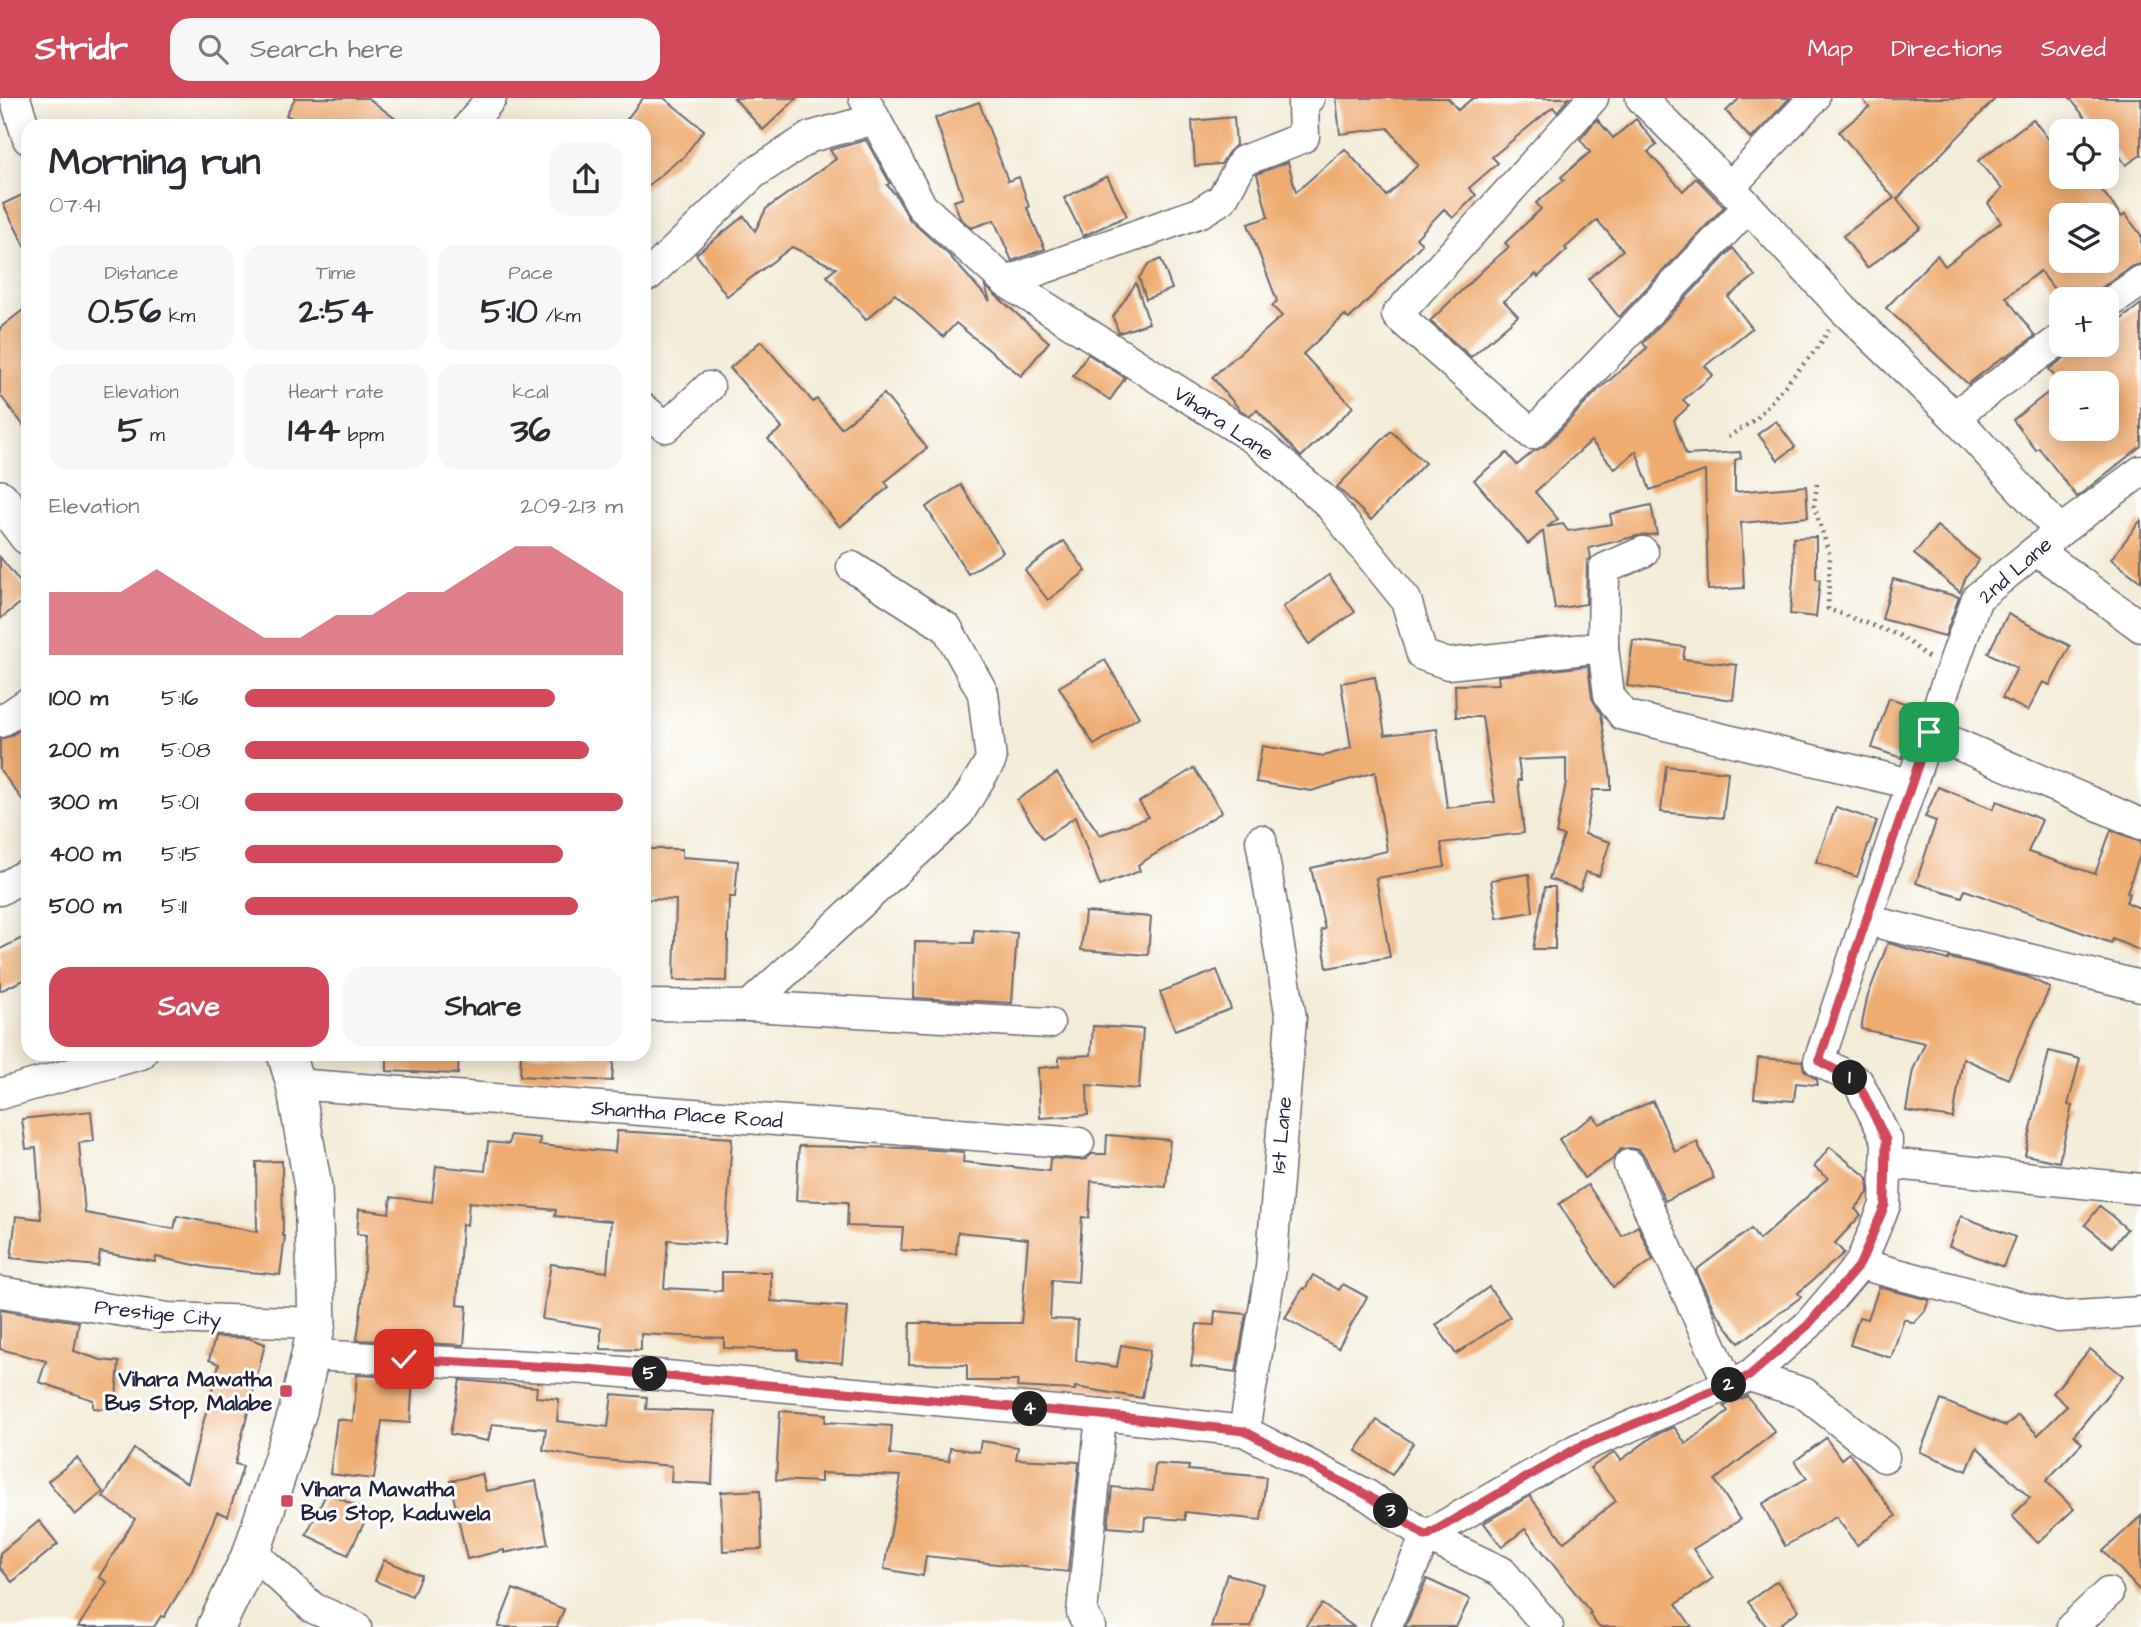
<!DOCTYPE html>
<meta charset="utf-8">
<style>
:root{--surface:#fff;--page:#f7f7f7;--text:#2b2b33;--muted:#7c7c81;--accent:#d1495b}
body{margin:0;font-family:"Architects Daughter",sans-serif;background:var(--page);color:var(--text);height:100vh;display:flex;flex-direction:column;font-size:26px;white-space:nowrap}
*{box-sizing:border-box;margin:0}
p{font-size:23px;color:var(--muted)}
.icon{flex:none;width:38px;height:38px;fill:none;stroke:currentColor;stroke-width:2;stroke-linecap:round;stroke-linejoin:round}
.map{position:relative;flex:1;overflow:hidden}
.drawer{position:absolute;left:21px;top:21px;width:630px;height:942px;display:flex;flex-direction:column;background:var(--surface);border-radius:21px;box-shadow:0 4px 18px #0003}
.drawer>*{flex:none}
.fabs{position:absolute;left:2049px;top:21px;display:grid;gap:14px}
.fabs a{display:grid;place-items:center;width:70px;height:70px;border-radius:14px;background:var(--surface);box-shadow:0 4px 18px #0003;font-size:35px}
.pin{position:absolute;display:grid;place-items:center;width:60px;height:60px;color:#fff;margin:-30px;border-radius:14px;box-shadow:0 4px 10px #0006}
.km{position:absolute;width:35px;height:35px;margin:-18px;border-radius:50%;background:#222;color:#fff;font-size:19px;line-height:35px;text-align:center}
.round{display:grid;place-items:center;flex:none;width:74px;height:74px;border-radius:21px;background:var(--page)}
.headline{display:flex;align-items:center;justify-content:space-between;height:119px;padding:0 28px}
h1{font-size:38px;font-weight:700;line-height:52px}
.figures{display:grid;grid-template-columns:repeat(3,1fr);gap:10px;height:119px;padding:7px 28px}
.figures div{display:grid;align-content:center;border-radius:18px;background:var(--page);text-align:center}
.figures b{font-size:35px;font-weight:700}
.figures small{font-size:19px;font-weight:400}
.figures p{font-size:19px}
.chart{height:196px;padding:14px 28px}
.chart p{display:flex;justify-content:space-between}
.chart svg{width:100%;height:126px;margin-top:7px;fill:var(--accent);opacity:.7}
.primary-button{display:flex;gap:14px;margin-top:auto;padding:14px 28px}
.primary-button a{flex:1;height:80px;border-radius:21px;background:var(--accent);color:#fff;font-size:28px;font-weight:700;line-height:80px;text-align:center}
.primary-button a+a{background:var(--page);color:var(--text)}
ul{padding:0 28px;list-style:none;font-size:23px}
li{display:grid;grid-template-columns:112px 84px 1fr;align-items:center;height:52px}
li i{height:18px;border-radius:9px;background:var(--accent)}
header{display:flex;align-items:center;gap:42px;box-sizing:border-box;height:98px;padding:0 35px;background:var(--accent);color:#fff}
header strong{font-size:33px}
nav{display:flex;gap:38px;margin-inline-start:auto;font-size:24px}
.search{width:490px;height:63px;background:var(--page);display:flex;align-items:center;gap:18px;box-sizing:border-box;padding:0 24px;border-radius:21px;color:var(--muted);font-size:26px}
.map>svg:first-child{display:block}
</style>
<header>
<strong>Stridr</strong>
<div class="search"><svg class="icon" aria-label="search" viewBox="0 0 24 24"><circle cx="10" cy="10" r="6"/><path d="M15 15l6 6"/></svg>Search here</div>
<nav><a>Map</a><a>Directions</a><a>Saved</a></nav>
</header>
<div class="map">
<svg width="2141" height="1529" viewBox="0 0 2141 1529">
<rect width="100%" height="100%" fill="#fff"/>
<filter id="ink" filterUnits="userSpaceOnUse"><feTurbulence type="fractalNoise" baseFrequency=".0143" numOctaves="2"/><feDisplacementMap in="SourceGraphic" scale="14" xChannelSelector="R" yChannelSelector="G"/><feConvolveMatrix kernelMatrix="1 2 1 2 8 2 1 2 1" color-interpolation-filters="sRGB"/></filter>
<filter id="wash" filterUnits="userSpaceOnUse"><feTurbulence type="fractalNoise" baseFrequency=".00686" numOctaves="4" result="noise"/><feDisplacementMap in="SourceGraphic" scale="28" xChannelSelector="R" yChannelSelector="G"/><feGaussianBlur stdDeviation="1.57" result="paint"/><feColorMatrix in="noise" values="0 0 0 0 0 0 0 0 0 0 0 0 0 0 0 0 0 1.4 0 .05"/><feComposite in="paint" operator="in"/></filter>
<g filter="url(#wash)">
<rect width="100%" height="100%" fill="#f3ecd8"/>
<g id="blocks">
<g fill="#eeac71" fill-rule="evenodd">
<polygon points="295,0 368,0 405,28 308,28 286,17"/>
<polygon points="643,0 664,0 704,32 681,62 680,61 644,91 644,28 637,28 627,21"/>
<polygon points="734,0 797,0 763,32"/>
<polygon points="1336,0 1448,0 1458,12 1473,0 1569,0 1557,14 1553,9 1492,59 1498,65 1469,90 1476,97 1453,120 1444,111 1416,140 1422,146 1373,197 1349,221 1345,217 1303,256 1353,309 1301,359 1257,312 1250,318 1240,312 1212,279 1282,218 1272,208 1277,203 1248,126 1268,119 1257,76 1288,64 1296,94 1345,51 1387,98 1418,67 1388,30 1340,36"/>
<polygon points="1740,0 1790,0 1751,41 1726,13"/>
<polygon points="1862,0 1996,0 1897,101 1921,130 1867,170 1843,138 1894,100 1839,34 1869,9"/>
<polygon points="2070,0 2141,0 2141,57 2126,67 2107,41 2107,33 2101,33 2094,23 2090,26"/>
<polygon points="979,4 1008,83 1019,79 1029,109 1027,110 1045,151 1012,163 994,122 971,130 960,120 954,103 963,100 935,20"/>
<polygon points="1234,19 1236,47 1228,55 1221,66 1195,68 1192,23"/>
<polygon points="1597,21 1613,40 1636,21 1657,47 1648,54 1683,93 1696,80 1724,109 1619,219 1588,181 1623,152 1597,122 1565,150 1567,152 1538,179 1536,176 1504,203 1518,218 1471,259 1430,223 1486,169 1509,149 1505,145 1541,111 1536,105 1564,82 1561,79 1590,54 1580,41"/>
<path d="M2033 21 2062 59V79H2092L2122 119 2125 116 2141 137V166L2131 169 2097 193 2091 201H2062L2040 173 2006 199 2035 238 2004 260 2003 259 1968 286 1886 210 1937 157 1945 168 2001 124 1988 105 2002 91 1978 63ZM2062 117H2107V163H2062Z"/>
<polygon points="866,42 890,85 887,87 895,96 910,122 948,156 990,203 985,188 1049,244 1021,278 956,225 943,239 895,196 866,222 827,178 836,170 792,149 727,198 696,156 744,118 755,133 766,111 836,61 830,52"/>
<polygon points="1107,78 1127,118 1083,138 1064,100"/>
<polygon points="28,94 28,154 3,106"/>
<polygon points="1733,150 1755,178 1728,199 1752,230 1705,268 1713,277 1683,302 1689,308 1674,322 1686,357 1740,354 1741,360 1735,362 1735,394 1806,388 1808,419 1741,425 1744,490 1708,492 1705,373 1650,392 1636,353 1615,371 1591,343 1535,394 1558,421 1547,429 1563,426 1568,433 1612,426 1610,416 1651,407 1657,436 1637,438 1589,450 1591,460 1587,463 1586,506 1555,511 1543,433 1528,446 1474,382 1507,355 1517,367 1534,353 1545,348 1598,292 1647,250 1643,245"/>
<polygon points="1161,161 1172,191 1146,201 1139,180 1149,166"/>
<polygon points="1136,185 1149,225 1119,235 1113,219"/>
<path d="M2141 206V348L2077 399 2039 350 2036 352 2013 322 2060 285 2049 271 2072 254 2078 247H2107V232ZM2062 285H2107V331H2062Z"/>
<polygon points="28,208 28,333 0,297 0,230"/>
<polygon points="761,243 813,304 817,301 841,330 884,296 927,350 885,384 889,389 840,429 768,341 782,330 730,270"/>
<polygon points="1088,256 1125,280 1110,302 1073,278"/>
<polygon points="1776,323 1795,349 1778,362 1758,336"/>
<polygon points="1391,333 1425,365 1371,422 1337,389"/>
<polygon points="961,387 1003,454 968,476 926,409"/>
<polygon points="2141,422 2141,484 2111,461"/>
<polygon points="1937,428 1979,462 1966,479 1960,494 1914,456"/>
<polygon points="1816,439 1816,481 1820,482 1816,519 1790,516 1794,470 1793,440"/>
<polygon points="1064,443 1086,473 1048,502 1025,472"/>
<polygon points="0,459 28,494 28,499 0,521"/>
<polygon points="1329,477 1355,514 1309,546 1283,509"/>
<polygon points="1893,481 1959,499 1945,538 1882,521"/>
<polygon points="2008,516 2070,548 2050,587 2043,584 2028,613 2002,600 2017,570 1988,555"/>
<polygon points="1633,542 1685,549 1683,561 1737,567 1733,602 1627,588"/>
<polygon points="1105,562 1139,619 1094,647 1059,589"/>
<polygon points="1588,568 1592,600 1601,616 1611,680 1611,692 1593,692 1585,736 1610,744 1599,778 1586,774 1580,792 1549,781 1564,738 1556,736 1566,684 1566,660 1518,662 1521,682 1518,682 1524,735 1441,745 1445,769 1376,780 1390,859 1327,870 1321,832 1325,831 1311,770 1387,753 1375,674 1311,693 1256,684 1262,648 1324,658 1351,650 1341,585 1375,579 1385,637 1437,631 1447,710 1495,704 1482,619 1456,619 1455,587 1499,586 1498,578"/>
<polygon points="1889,600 1919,610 1902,660 1872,650"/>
<polygon points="21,631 28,641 28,709 0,672 0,641 10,638"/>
<polygon points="1666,668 1728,674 1723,720 1661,714"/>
<polygon points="1194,670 1222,714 1138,767 1140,773 1100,788 1075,719 1043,741 1017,702 1057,675 1100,737 1149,719 1139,704"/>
<polygon points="1938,689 1993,711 1997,703 2042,722 2028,754 2095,776 2111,732 2141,743 2141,754 2127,794 2130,795 2126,804 2141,811 2141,853 2113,841 2111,845 1965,792 1962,799 1916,785 1936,723 1925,719"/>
<polygon points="1836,709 1877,723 1857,779 1816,764"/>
<polygon points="644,751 682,751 682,759 738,763 735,799 729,799 727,883 674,882 676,802 644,801"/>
<polygon points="1529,776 1533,814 1497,820 1491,782"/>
<polygon points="1545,789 1555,789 1555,851 1533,851"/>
<polygon points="1085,814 1151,819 1148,857 1081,852"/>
<polygon points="974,832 1017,835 1012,905 914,900 915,844 973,845"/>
<polygon points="28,837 28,880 0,893 0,851"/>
<polygon points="1888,845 1948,862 1949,860 2028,879 2050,890 2008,981 1963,960 1953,1020 1906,1013 1913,972 1925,945 1861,931 1867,900"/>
<polygon points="1217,872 1231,911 1175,932 1160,894"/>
<polygon points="1093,928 1143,931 1139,991 1087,987 1088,1017 1040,1020 1038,970 1059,968 1059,959 1091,957"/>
<polygon points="2049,953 2080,961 2068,1007 2072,1008 2059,1064 2025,1057"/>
<polygon points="387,956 459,956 458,976 387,973"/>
<polygon points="521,956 614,956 612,983 520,978"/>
<polygon points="1758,960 1802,963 1804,972 1817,982 1817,987 1796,985 1794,1003 1754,1000"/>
<polygon points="1653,1003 1675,1054 1697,1044 1714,1080 1665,1103 1645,1059 1639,1052 1630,1050 1621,1051 1613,1061 1584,1080 1559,1041 1594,1018 1599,1026"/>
<polygon points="91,1013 94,1043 79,1045 85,1115 174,1131 177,1118 257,1134 256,1064 282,1063 283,1138 285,1138 280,1177 210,1170 156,1159 155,1164 100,1154 98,1168 11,1160 16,1118 41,1121 36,1050 26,1051 22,1021"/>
<polygon points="617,1033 732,1040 725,1146 668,1142 664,1190 722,1193 722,1174 771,1174 771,1203 847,1209 842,1265 797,1261 797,1252 724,1250 724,1240 641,1236 641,1252 601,1251 601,1230 542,1221 551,1166 607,1174 611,1123 555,1118 556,1112 469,1104 467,1127 462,1126 457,1207 467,1208 464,1247 357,1242 362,1204 366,1137 357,1136 359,1111 389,1115 391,1099 432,1104 436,1068 485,1073 488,1044 509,1046 510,1037 540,1040 539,1047 615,1054"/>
<polygon points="1107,1037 1170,1042 1166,1089 1091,1083 1089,1120 1082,1119 1078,1184 1052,1182 1050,1221 1078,1222 1076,1263 1117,1269 1121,1247 1150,1252 1142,1300 1075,1289 1075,1292 1017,1289 1018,1283 967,1283 967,1267 909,1266 910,1225 1021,1225 1028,1141 958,1134 956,1156 901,1152 903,1130 847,1128 848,1104 796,1102 799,1048 909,1050 964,1054 963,1064 1049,1073 1050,1060 1078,1062 1086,1061 1092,1056 1106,1056"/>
<polygon points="1830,1049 1868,1080 1868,1095 1855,1111 1861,1117 1835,1145 1844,1155 1798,1195 1801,1199 1739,1245 1714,1212 1696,1172 1751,1131 1759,1142 1828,1080 1814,1069"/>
<polygon points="1588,1087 1622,1138 1638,1128 1653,1162 1613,1189 1559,1106"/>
<polygon points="2100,1108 2127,1131 2112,1149 2085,1127"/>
<polygon points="1961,1118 2015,1139 2003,1169 1949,1148"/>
<polygon points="1313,1177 1339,1192 1343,1186 1367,1199 1338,1250 1285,1220 1303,1190 1305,1191"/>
<polygon points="1489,1189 1510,1219 1456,1256 1436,1227"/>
<polygon points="1879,1189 1929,1202 1925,1213 1914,1225 1904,1221 1891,1260 1850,1247 1859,1219 1868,1221"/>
<polygon points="0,1212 79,1224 74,1253 101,1262 119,1264 115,1312 93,1310 93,1302 39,1284 46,1263 0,1251"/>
<polygon points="1215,1213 1246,1216 1236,1274 1191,1268 1197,1226 1214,1227"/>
<polygon points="215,1239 248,1240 265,1246 235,1366 243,1368 228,1418 217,1414 192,1473 164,1519 161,1518 154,1529 78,1529 107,1484 99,1479 135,1421 103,1399 134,1351 187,1385 219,1266 209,1262"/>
<polygon points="2090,1251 2123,1278 2074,1337 2082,1345 2046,1383 2074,1411 2038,1445 2012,1418 2030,1400 1977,1349 1967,1373 1920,1354 1941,1302 2006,1328 2018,1317 2038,1337 2067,1308 2053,1295"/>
<polygon points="357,1277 413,1280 410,1325 382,1323 374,1381 330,1376 337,1321 353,1323"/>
<polygon points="460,1282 537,1289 536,1299 559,1301 557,1323 608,1329 612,1296 647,1299 646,1311 715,1313 712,1386 671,1384 672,1368 592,1361 543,1352 546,1331 492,1326 488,1343 450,1336"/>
<polygon points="1747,1298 1775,1334 1715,1382 1740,1422 1693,1451 1713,1480 1676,1506 1692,1529 1599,1529 1589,1516 1591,1515 1525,1431 1502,1449 1484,1425 1530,1398 1564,1444 1616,1403 1590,1370 1615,1354 1621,1362 1655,1337 1674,1329 1686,1346 1728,1313 1724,1308"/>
<polygon points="780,1313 826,1316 825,1324 892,1328 890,1356 949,1363 950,1350 979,1354 981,1343 1018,1349 1016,1361 1079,1364 1068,1474 926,1458 923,1478 884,1471 901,1378 821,1375 821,1384 776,1382"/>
<polygon points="1377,1322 1413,1345 1392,1377 1356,1353"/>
<polygon points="1826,1340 1841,1361 1849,1355 1896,1418 1857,1447 1836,1419 1785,1448 1762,1406 1807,1380 1795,1363"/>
<polygon points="77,1360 103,1394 75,1417 48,1383"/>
<polygon points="1155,1366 1189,1368 1188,1372 1266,1379 1261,1422 1185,1414 1185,1422 1145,1419 1144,1432 1108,1429 1112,1389 1153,1393"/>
<polygon points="482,1376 486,1393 536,1383 548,1446 504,1455 504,1452 467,1461 450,1383"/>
<polygon points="760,1392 762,1451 723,1453 721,1394"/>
<polygon points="327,1394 369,1415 348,1457 306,1437"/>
<polygon points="2141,1418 2141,1494 2103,1453"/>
<polygon points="39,1423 58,1446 12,1484 0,1470 0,1455"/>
<polygon points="384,1462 421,1477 412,1498 375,1483"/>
<polygon points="1227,1476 1263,1486 1251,1529 1211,1529"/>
<polygon points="1427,1481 1470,1501 1456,1529 1405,1529"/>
<polygon points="1777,1483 1799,1512 1777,1529 1767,1529 1748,1504"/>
<polygon points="513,1491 564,1511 557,1529 498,1529"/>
<polygon points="1322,1506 1354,1529 1305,1529"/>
</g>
</g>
</g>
<g filter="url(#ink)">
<use href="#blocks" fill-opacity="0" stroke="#6b6972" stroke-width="2"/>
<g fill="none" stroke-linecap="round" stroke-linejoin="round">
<g stroke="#6b6972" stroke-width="33">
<g id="minor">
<polyline points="15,0 28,41"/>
<polyline points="864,0 922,109 1006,184 1254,341 1328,405 1406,502 1422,557 1448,566 1603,549"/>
<polyline points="1593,0 1397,217 1532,336 1748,109"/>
<polyline points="1641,0 1730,89 1843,211 1954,318 2060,433"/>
<polyline points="469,28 491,0"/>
<polyline points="1730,89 1814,0"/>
<polyline points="649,177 753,76 810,39 875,21"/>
<polyline points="1006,184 1201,114 1222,101 1243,63 1304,39 1303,6 1309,0"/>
<polyline points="2107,207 2141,183"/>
<polyline points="644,311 666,329 709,289"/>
<polyline points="1954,318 2062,240"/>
<polyline points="2038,453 2141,529"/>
<polyline points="1643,454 1604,471 1603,549 1609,597 1623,617 1912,686"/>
<polyline points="0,624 28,605"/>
<polyline points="1929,634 2141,726"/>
<polyline points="0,792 28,775"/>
<polyline points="1866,822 2141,888"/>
<polyline points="644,907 749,908 1049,925"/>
<polyline points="749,908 959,715 991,662 983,595 947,530 852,469"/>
<polyline points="295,986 1079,1045"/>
<polyline points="0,996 141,956"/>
<polyline points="1886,1065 2141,1091"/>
<polyline points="1629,1067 1729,1287"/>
<polyline points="1860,1166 2059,1219 2141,1214"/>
<polyline points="0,1194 168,1220 317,1225"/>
<polyline points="312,1257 588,1271 1101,1317 1244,1333 1367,1397 1426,1438 1502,1474 1548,1529"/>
<polyline points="1749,1278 1804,1295 1884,1359"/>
<polyline points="1244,1333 1271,1170 1291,920 1261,742"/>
<polyline points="252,1454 313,1510 356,1529"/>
<polyline points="1090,1529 1082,1515 1101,1317"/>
<polyline points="1386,1529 1426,1438 1577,1351 1749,1278 1808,1227 1860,1166 1885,1107 1887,1042 1858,984 1819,963 1929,634 1977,500 2060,433 2141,373"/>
<polyline points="2072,1529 2108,1495"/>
</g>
</g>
<g stroke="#6b6972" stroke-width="40">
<g id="major">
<polyline points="0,401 28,438"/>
<polyline points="216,1529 252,1454 298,1313 317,1225 313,1089 295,986 286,956"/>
</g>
</g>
<g stroke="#6b6972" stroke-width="4.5" stroke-dasharray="2 5" stroke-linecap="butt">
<polyline points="1728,339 1756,321 1819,248 1829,232"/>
<polyline points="1817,386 1814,408 1830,458 1828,511 1901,538 1929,560"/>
</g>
<use href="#minor" stroke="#fff" stroke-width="30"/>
<use href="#major" stroke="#fff" stroke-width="37"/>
</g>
</g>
<g fill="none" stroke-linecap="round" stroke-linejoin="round" filter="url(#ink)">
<g stroke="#fff" stroke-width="14">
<polyline id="route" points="404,1261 588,1271 1101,1317 1244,1333 1367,1397 1426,1438 1577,1350 1749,1278 1808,1227 1860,1166 1885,1107 1886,1042 1858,984 1819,963 1929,634"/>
</g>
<use href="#route" stroke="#d1495b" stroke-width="9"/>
</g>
<g fill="#d1495b" stroke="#fff" stroke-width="2.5">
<rect x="279" y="1286" width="14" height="14" rx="3.5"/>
<rect x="280" y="1396" width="14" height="14" rx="3.5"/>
</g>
<g text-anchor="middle" stroke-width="6" stroke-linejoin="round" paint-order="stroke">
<g font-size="21" fill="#22223b" stroke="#fff">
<text transform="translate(1224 325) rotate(34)" y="7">Vihara Lane</text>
<text transform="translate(2015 472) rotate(-41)" y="7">2nd Lane</text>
<text transform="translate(687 1016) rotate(4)" y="7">Shantha Place Road</text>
<text transform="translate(1281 1037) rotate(-85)" y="7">1st Lane</text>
<text transform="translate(158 1215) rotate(6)" y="7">Prestige City</text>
</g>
<g font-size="21" font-weight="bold" fill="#22223b" stroke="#fff" text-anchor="end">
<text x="272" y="1288">Vihara Mawatha<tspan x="272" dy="24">Bus Stop, Malabe</tspan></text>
<text x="301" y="1398" text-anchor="start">Vihara Mawatha<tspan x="301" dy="24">Bus Stop, kaduwela</tspan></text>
</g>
</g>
</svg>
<div class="fabs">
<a><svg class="icon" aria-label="locate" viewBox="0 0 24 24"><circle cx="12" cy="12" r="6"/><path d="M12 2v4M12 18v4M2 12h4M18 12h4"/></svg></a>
<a><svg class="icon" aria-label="layers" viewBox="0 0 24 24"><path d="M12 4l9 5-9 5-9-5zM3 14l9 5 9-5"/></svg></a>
<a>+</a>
<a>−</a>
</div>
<div class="pin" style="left:1929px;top:634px;background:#1e9e55"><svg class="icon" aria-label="arrive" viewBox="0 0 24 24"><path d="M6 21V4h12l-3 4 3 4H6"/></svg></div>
<div class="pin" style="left:404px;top:1261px;background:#d93025"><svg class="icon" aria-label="check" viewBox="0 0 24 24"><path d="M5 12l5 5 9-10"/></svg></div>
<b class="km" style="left:1850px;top:980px">1</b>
<b class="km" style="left:1729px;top:1287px">2</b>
<b class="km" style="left:1391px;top:1413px">3</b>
<b class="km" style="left:1030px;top:1311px">4</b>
<b class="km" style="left:650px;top:1276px">5</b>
<section class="drawer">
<div class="headline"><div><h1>Morning run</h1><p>07:41</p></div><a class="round"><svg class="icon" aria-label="share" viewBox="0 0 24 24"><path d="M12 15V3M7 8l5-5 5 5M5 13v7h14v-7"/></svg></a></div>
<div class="figures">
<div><p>Distance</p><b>0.56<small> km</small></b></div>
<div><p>Time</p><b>2:54</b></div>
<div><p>Pace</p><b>5:10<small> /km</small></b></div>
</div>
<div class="figures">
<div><p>Elevation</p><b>5<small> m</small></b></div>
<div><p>Heart rate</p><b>144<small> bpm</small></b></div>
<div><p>kcal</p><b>36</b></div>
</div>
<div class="chart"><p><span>Elevation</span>209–213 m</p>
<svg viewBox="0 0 160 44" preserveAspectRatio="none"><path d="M0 44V22L10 22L20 22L30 14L40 22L50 30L60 38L70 38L80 30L90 30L100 22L110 22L120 14L130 6L140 6L150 14L160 22V44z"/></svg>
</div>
<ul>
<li><b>100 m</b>5:16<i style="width:82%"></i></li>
<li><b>200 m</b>5:08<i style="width:91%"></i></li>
<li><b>300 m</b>5:01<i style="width:100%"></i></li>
<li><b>400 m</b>5:15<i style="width:84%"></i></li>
<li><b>500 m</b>5:11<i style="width:88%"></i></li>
</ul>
<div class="primary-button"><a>Save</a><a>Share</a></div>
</section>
</div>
